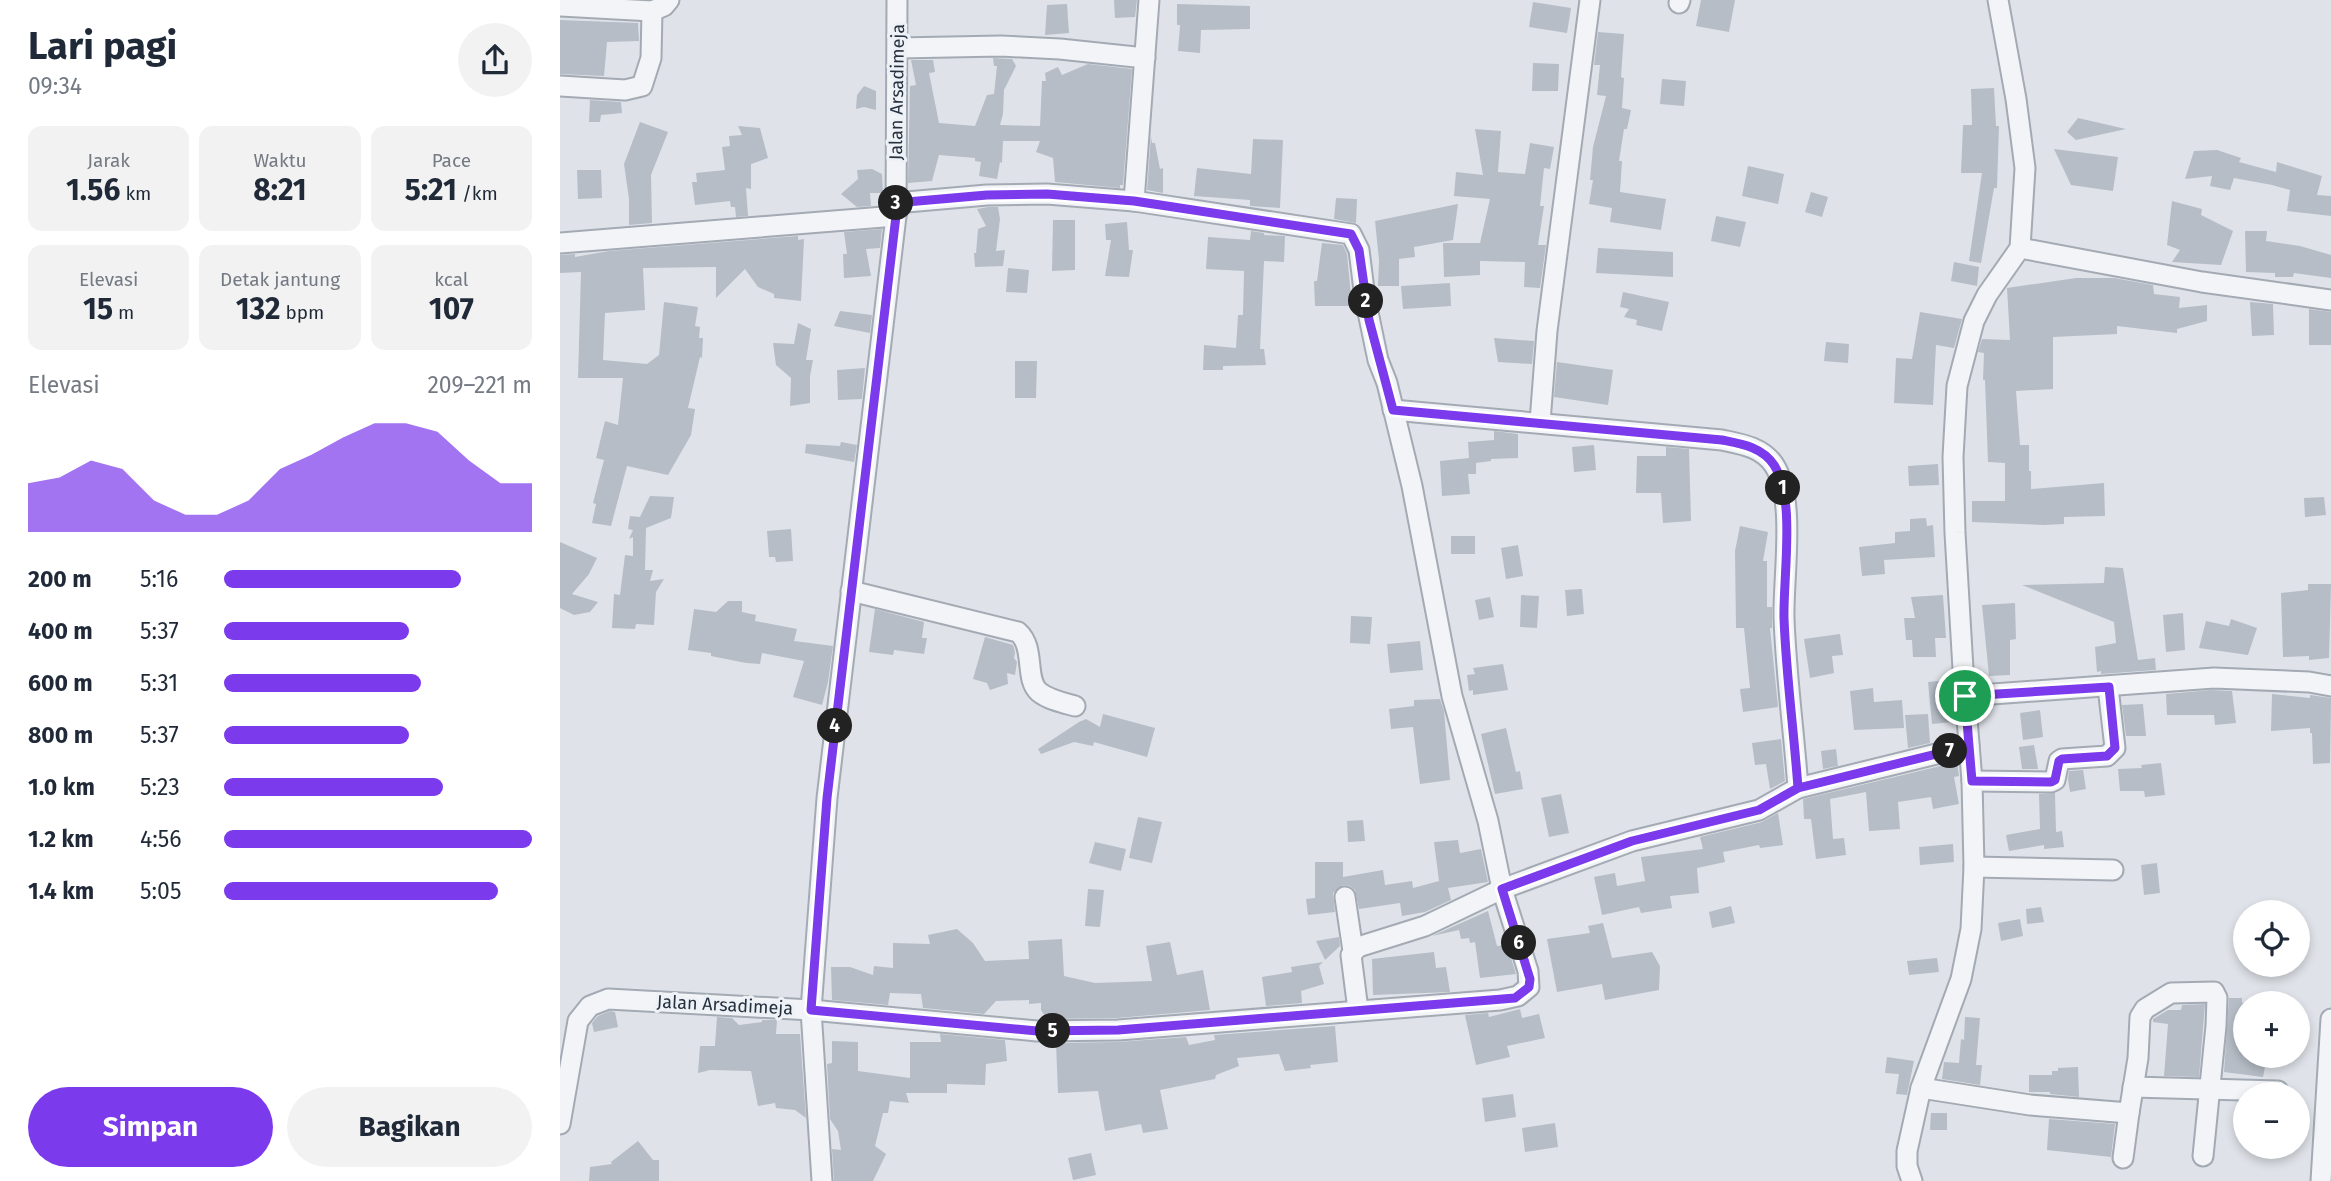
<!DOCTYPE html>
<html lang="id">
<meta charset="utf-8">
<style>
:root{--surface:#fff;--page:#f2f2f3;--text:#1f2937;--muted:#747a83;--accent:#7c3aed}
body{margin:0;font-family:"Fira Sans",sans-serif;background:var(--page);color:var(--text);height:100vh;display:flex;flex-direction:column;font-size:26px;white-space:nowrap}
*{box-sizing:border-box;margin:0}
p{font-size:23px;color:var(--muted)}
.icon{flex:none;width:38px;height:38px;fill:none;stroke:currentColor;stroke-width:2;stroke-linecap:round;stroke-linejoin:round}
.map{position:relative;flex:1;overflow:hidden}
.drawer{display:flex;flex-direction:column;background:var(--surface);width:560px}
.drawer>*{flex:none}
.tools{position:absolute;left:1673px;top:900px;display:grid;gap:14px}
.tools a{display:grid;place-items:center;width:77px;height:77px;border-radius:50%;background:var(--surface);box-shadow:0 4px 10px #0003;font-size:35px}
.pin{position:absolute;display:grid;place-items:center;width:60px;height:60px;color:#fff;margin:-30px;border:4px solid #fff;border-radius:50%;box-shadow:0 2px 7px #0007}
.km{position:absolute;width:35px;height:35px;margin:-18px;border-radius:50%;background:#222;color:#fff;font-size:19px;line-height:35px;text-align:center}
.round{display:grid;place-items:center;flex:none;width:74px;height:74px;border-radius:37px;background:var(--page)}
.headline{display:flex;align-items:center;justify-content:space-between;height:119px;padding:0 28px}
h1{font-size:38px;font-weight:700;line-height:52px}
.stats{display:grid;grid-template-columns:repeat(3,1fr);gap:10px;height:119px;padding:7px 28px}
.stats div{display:grid;align-content:center;border-radius:14px;background:var(--page);text-align:center}
.stats b{font-size:30px;font-weight:700}
.stats small{font-size:19px;font-weight:400}
.stats p{font-size:19px}
.chart{height:196px;padding:14px 28px}
.chart p{display:flex;justify-content:space-between}
.chart svg{width:100%;height:126px;margin-top:7px;fill:var(--accent);opacity:.7}
.primary-button{display:flex;gap:14px;margin-top:auto;padding:14px 28px}
.primary-button a{flex:1;height:80px;border-radius:42px;background:var(--accent);color:#fff;font-size:28px;font-weight:700;line-height:80px;text-align:center}
.primary-button a+a{background:var(--page);color:var(--text)}
ul{padding:0 28px;list-style:none;font-size:23px}
li{display:grid;grid-template-columns:112px 84px 1fr;align-items:center;height:52px}
li i{height:18px;border-radius:9px;background:var(--accent)}
main{display:flex;flex:1;min-height:0}
.map>svg:first-child{display:block}
</style>
<main>
<section class="drawer">
<div class="headline"><div><h1>Lari pagi</h1><p>09:34</p></div><a class="round"><svg class="icon" aria-label="share" viewBox="0 0 24 24"><path d="M12 15V3M7 8l5-5 5 5M5 13v7h14v-7"/></svg></a></div>
<div class="stats">
<div><p>Jarak</p><b>1.56<small> km</small></b></div>
<div><p>Waktu</p><b>8:21</b></div>
<div><p>Pace</p><b>5:21<small> /km</small></b></div>
</div>
<div class="stats">
<div><p>Elevasi</p><b>15<small> m</small></b></div>
<div><p>Detak jantung</p><b>132<small> bpm</small></b></div>
<div><p>kcal</p><b>107</b></div>
</div>
<div class="chart"><p><span>Elevasi</span>209–221 m</p>
<svg viewBox="0 0 160 44" preserveAspectRatio="none"><path d="M0 44V27L10 25L20 19L30 22L40 33L50 38L60 38L70 33L80 22L90 17L100 11L110 6L120 6L130 9L140 19L150 27L160 27V44z"/></svg>
</div>
<ul>
<li><b>200 m</b>5:16<i style="width:77%"></i></li>
<li><b>400 m</b>5:37<i style="width:60%"></i></li>
<li><b>600 m</b>5:31<i style="width:64%"></i></li>
<li><b>800 m</b>5:37<i style="width:60%"></i></li>
<li><b>1.0 km</b>5:23<i style="width:71%"></i></li>
<li><b>1.2 km</b>4:56<i style="width:100%"></i></li>
<li><b>1.4 km</b>5:05<i style="width:89%"></i></li>
</ul>
<div class="primary-button"><a>Simpan</a><a>Bagikan</a></div>
</section>
<div class="map">
<svg width="1771" height="1181" viewBox="0 0 1771 1181">
<rect width="100%" height="100%" fill="#dfe3e9"/>
<g fill="#b6bdc6">
<polygon points="554,0 577,0 575,17 555,18"/>
<polygon points="1141,0 1175,0 1169,32 1136,26"/>
<polygon points="973,2 1011,8 1007,33 969,27"/>
<polygon points="507,4 509,33 485,35 487,5"/>
<polygon points="617,4 690,6 690,29 641,30 640,53 618,51 620,25 617,25"/>
<polygon points="0,20 78,23 79,41 47,42 44,76 0,74"/>
<polygon points="1038,32 1064,34 1061,77 1064,78 1062,108 1071,110 1067,129 1064,129 1059,161 1062,161 1060,192 1106,199 1101,230 1050,222 1052,208 1029,204 1033,180 1030,180 1033,147 1046,96 1037,95 1040,65 1034,65"/>
<polygon points="433,58 452,59 456,66 444,90 443,114 440,125 480,126 482,81 486,81 485,73 498,67 502,75 528,64 572,69 563,185 560,185 560,188 495,182 493,158 476,152 480,141 443,141 442,163 440,162 437,179 419,176 421,162 415,161 415,158 379,155 372,181 348,183 350,86 356,85 351,60 373,60 375,72 369,73 379,123 415,126 427,95 434,94 437,66 434,66"/>
<polygon points="973,63 999,64 998,91 972,91"/>
<polygon points="1102,79 1126,81 1124,106 1100,104"/>
<polygon points="304,86 316,91 316,110 304,107 296,109 297,95"/>
<polygon points="1434,88 1436,126 1439,126 1437,188 1434,188 1421,263 1409,261 1422,173 1401,173 1403,125 1412,125 1411,89"/>
<polygon points="30,100 61,102 62,113 41,115 40,122 29,122"/>
<polygon points="1518,118 1566,129 1516,140 1507,132"/>
<polygon points="80,122 108,132 91,175 92,223 69,225 69,199 64,164"/>
<polygon points="178,126 200,128 208,158 191,164 191,189 186,188 188,216 176,217 175,207 171,207 170,201 135,205 132,182 137,182 136,173 165,170 162,147 170,146 169,136 182,135"/>
<polygon points="915,129 941,131 938,172 965,174 970,143 994,147 990,169 984,168 980,206 984,206 978,245 986,245 980,288 964,287 965,262 920,261 920,275 884,277 883,243 920,243 930,199 894,196 896,172 923,175"/>
<polygon points="591,136 592,143 595,143 600,169 603,168 603,193 587,190"/>
<polygon points="693,139 723,140 720,208 690,206 690,200 634,196 637,168 691,174"/>
<polygon points="1494,149 1558,157 1553,191 1511,185"/>
<polygon points="1657,150 1681,158 1679,162 1716,172 1717,162 1762,176 1757,195 1771,196 1771,216 1727,211 1730,190 1712,185 1674,178 1670,190 1650,186 1652,176 1625,179 1634,151"/>
<polygon points="1188,166 1224,174 1218,204 1182,196"/>
<polygon points="312,169 322,174 323,193 310,193 311,206 297,207 281,194 298,179 297,170"/>
<polygon points="17,170 41,170 42,198 18,199"/>
<polygon points="1251,192 1268,197 1262,217 1245,212"/>
<polygon points="776,198 797,199 796,223 774,219"/>
<polygon points="1612,201 1642,209 1641,215 1673,231 1661,265 1612,262 1620,250 1607,245"/>
<polygon points="898,204 893,240 854,247 855,257 839,259 839,286 818,286 819,260 815,221"/>
<polygon points="428,207 438,207 440,219 436,251 445,250 443,266 415,267 414,253 416,253 418,229 426,226 417,209"/>
<polygon points="1156,216 1186,222 1180,247 1151,241"/>
<polygon points="493,220 515,220 515,270 492,271"/>
<polygon points="567,222 569,250 573,250 569,277 545,276 551,240 546,240 545,224"/>
<polygon points="322,229 320,248 306,249 311,276 284,278 283,254 287,254 284,232"/>
<polygon points="691,231 704,233 704,235 725,236 724,262 704,261 700,349 704,349 706,365 663,366 663,370 643,370 644,345 676,348 678,315 683,315 684,271 646,269 648,237 690,240"/>
<polygon points="1685,231 1707,231 1706,241 1740,246 1771,255 1771,278 1734,273 1733,277 1715,277 1715,273 1686,272"/>
<polygon points="238,236 238,240 244,239 241,301 214,298 214,294 198,287 185,269 156,298 156,267 83,268 85,310 45,313 43,360 87,364 99,355 104,302 138,307 135,326 140,327 139,338 143,338 142,358 140,357 128,408 135,409 131,435 108,475 67,466 51,526 32,523 36,504 33,503 44,460 36,458 45,421 58,425 63,378 18,378 21,272 0,273 0,255 15,254 15,257 49,251"/>
<polygon points="762,243 783,245 787,254 792,306 755,306 754,281 757,281"/>
<polygon points="1038,248 1113,252 1113,277 1036,273"/>
<polygon points="1394,262 1419,267 1417,286 1391,281"/>
<polygon points="448,268 469,270 467,293 446,292"/>
<polygon points="1516,278 1554,278 1593,285 1594,294 1620,297 1619,308 1647,305 1647,321 1617,329 1617,333 1557,326 1557,334 1493,337 1493,389 1456,391 1460,445 1469,445 1469,471 1471,471 1471,489 1544,483 1545,516 1504,517 1504,524 1484,525 1412,522 1412,501 1445,501 1445,463 1428,462 1425,380 1423,380 1424,353 1418,352 1422,339 1450,340 1447,288"/>
<polygon points="890,283 891,306 843,309 841,286"/>
<polygon points="1063,292 1109,302 1102,331 1076,325 1077,320 1064,317 1069,309 1060,307"/>
<polygon points="1690,302 1713,304 1714,335 1692,336"/>
<polygon points="1749,309 1771,312 1771,345 1749,345"/>
<polygon points="280,311 312,315 310,333 274,326"/>
<polygon points="1360,312 1402,319 1394,348 1376,345 1373,405 1334,403 1336,358 1352,359"/>
<polygon points="238,323 251,329 246,360 253,360 250,376 250,403 230,406 231,378 216,365 213,343 234,344"/>
<polygon points="934,338 974,341 972,364 938,362"/>
<polygon points="1266,342 1289,344 1288,363 1264,361"/>
<polygon points="455,361 477,361 476,398 455,398"/>
<polygon points="997,362 1053,370 1048,405 994,397"/>
<polygon points="305,368 302,399 278,400 277,370"/>
<polygon points="934,431 958,434 958,458 931,459 931,461 916,463 916,474 908,474 910,494 882,496 880,461 909,458 908,442 934,440"/>
<polygon points="281,442 297,445 294,462 245,453 246,444 280,446"/>
<polygon points="1034,445 1036,470 1014,472 1012,447"/>
<polygon points="1106,447 1129,449 1131,521 1103,523 1101,493 1076,493 1077,456 1106,456"/>
<polygon points="1378,464 1379,485 1349,486 1348,466"/>
<polygon points="90,496 114,497 111,518 86,528 85,570 93,570 90,581 104,579 96,592 94,625 76,624 75,629 52,628 54,594 60,595 65,555 73,556 73,537 69,539 73,530 68,529 70,516 80,517"/>
<polygon points="1764,497 1766,515 1745,517 1744,498"/>
<polygon points="1366,518 1367,526 1373,525 1375,557 1324,560 1325,574 1302,576 1299,547 1335,543 1335,532 1350,531 1350,519"/>
<polygon points="1180,526 1208,532 1203,561 1207,561 1207,607 1212,607 1212,628 1210,628 1218,707 1183,712 1180,689 1190,688 1184,628 1176,628 1175,551"/>
<polygon points="231,529 233,561 216,562 215,557 209,557 207,531"/>
<rect x="891" y="536" width="24" height="18"/>
<polygon points="0,542 37,558 29,574 12,594 38,602 30,612 14,615 0,608"/>
<polygon points="958,545 963,576 946,579 941,548"/>
<polygon points="1545,567 1563,568 1578,660 1595,658 1596,670 1541,674 1541,671 1537,672 1535,647 1556,643 1554,622 1462,585 1544,583"/>
<polygon points="1748,584 1771,584 1769,658 1749,660 1749,656 1723,657 1721,593 1748,590"/>
<polygon points="1022,589 1024,614 1007,616 1005,590"/>
<polygon points="961,595 979,596 977,628 960,627"/>
<polygon points="1383,595 1386,638 1375,638 1376,657 1353,657 1352,640 1346,640 1344,618 1355,618 1351,597"/>
<polygon points="930,597 934,617 919,620 915,600"/>
<polygon points="168,601 182,601 182,612 196,615 195,621 237,629 234,641 273,646 268,682 262,705 233,697 244,661 202,653 200,664 186,663 151,656 151,653 128,650 134,609 156,612"/>
<polygon points="1455,603 1456,639 1450,640 1450,675 1429,676 1422,605"/>
<polygon points="315,609 364,622 362,638 367,638 364,654 334,650 333,655 309,652"/>
<polygon points="1623,613 1625,650 1606,652 1603,615"/>
<polygon points="791,616 812,617 810,644 790,643"/>
<polygon points="1671,619 1697,628 1688,655 1639,648 1646,621 1669,626"/>
<polygon points="1280,634 1283,655 1272,656 1274,673 1250,678 1244,639"/>
<polygon points="425,637 453,645 455,652 454,658 457,662 455,675 447,673 448,684 430,690 427,683 413,679"/>
<polygon points="860,641 863,670 830,673 827,644"/>
<polygon points="943,664 948,690 913,695 913,690 909,691 907,675 915,674 913,668"/>
<polygon points="1388,680 1392,722 1372,724 1368,682"/>
<polygon points="1313,688 1314,702 1342,700 1344,728 1294,730 1290,691"/>
<polygon points="1651,690 1672,691 1676,723 1655,725 1654,715 1607,715 1606,694 1629,692 1629,694 1629,692"/>
<polygon points="1712,694 1750,698 1750,695 1771,698 1770,763 1753,764 1752,733 1750,733 1750,728 1711,731"/>
<polygon points="880,699 884,711 890,780 860,784 853,727 831,729 829,709 854,706 854,700"/>
<polygon points="1583,704 1586,736 1566,736 1562,705"/>
<polygon points="1480,710 1483,737 1463,740 1460,713"/>
<polygon points="543,714 595,728 587,757 534,742 533,746 514,742 481,754 478,749 519,722 526,719 540,727"/>
<polygon points="1368,714 1370,743 1348,748 1345,715"/>
<polygon points="946,728 956,772 960,771 963,789 935,794 921,734"/>
<polygon points="1221,739 1225,781 1210,789 1206,764 1195,765 1192,743"/>
<polygon points="1474,745 1478,769 1462,769 1459,747"/>
<polygon points="1276,749 1278,766 1263,769 1261,751"/>
<polygon points="1397,762 1399,776 1394,777 1399,804 1373,809 1371,797 1338,802 1340,829 1309,831 1306,792 1270,799 1273,839 1284,838 1286,855 1256,859 1251,819 1244,819 1243,799"/>
<polygon points="1601,763 1605,795 1585,797 1584,791 1560,791 1558,769 1582,768 1581,765"/>
<polygon points="1523,770 1526,789 1510,792 1508,779 1509,771"/>
<polygon points="1495,793 1496,832 1502,831 1504,847 1484,849 1484,845 1449,851 1446,835 1480,829 1479,794"/>
<polygon points="1001,794 1009,833 989,837 981,798"/>
<polygon points="1218,813 1223,845 1200,848 1199,845 1163,852 1165,862 1137,868 1139,893 1110,896 1112,908 1081,913 1079,907 1042,915 1034,877 1055,873 1057,886 1085,881 1081,857 1143,849 1140,837 1202,822"/>
<polygon points="578,817 602,822 592,863 569,858"/>
<polygon points="803,820 805,841 788,842 787,821"/>
<polygon points="898,840 900,853 921,849 928,882 888,888 891,900 865,912 842,916 840,903 799,909 795,890 790,886 783,885 773,893 775,912 748,915 746,899 755,898 755,862 783,862 783,877 823,870 825,885 852,881 853,888 879,881 874,842"/>
<polygon points="535,842 566,849 561,871 529,863"/>
<polygon points="1393,844 1394,862 1360,865 1359,847"/>
<polygon points="1597,863 1600,893 1584,895 1581,865"/>
<polygon points="528,889 544,890 540,927 525,926"/>
<polygon points="1171,906 1175,923 1152,928 1149,912"/>
<polygon points="1481,907 1484,922 1467,924 1466,909"/>
<polygon points="928,911 937,946 947,945 956,974 920,978 915,942 910,943 909,938 901,939 899,930 872,936"/>
<polygon points="1460,919 1463,936 1441,941 1438,923"/>
<polygon points="1043,923 1052,958 1092,952 1100,966 1099,990 1045,1000 1042,984 997,992 987,939 1030,933 1028,926"/>
<polygon points="397,929 413,943 425,961 469,959 468,941 502,939 504,976 535,983 592,981 586,946 610,942 617,975 643,970 650,1010 557,1018 487,1019 481,1010 481,1003 469,1004 469,1000 436,1001 424,1014 363,1008 361,994 330,993 328,1005 272,1000 271,967 290,967 313,975 314,966 333,968 333,943 370,944 368,935"/>
<polygon points="779,937 780,946 765,960 756,941"/>
<polygon points="874,952 876,968 886,967 890,992 813,995 812,959"/>
<polygon points="1377,958 1379,972 1349,975 1347,961"/>
<polygon points="763,962 759,966 764,984 741,991 742,1003 706,1006 702,977 732,972 731,967"/>
<polygon points="1669,998 1682,998 1682,1003 1685,1002 1685,1055 1690,1055 1690,1061 1706,1062 1703,1077 1664,1072"/>
<polygon points="1645,1004 1639,1077 1604,1076 1608,1024 1593,1022 1593,1019 1608,1010 1621,1010 1622,1005"/>
<polygon points="960,1009 962,1018 979,1014 985,1038 947,1046 950,1057 916,1065 905,1015 928,1013 929,1017"/>
<polygon points="50,1011 55,1012 58,1027 34,1032 32,1023 38,1016"/>
<polygon points="157,1017 172,1018 179,1025 202,1022 202,1020 217,1020 216,1034 240,1034 246,1118 235,1110 216,1108 215,1103 198,1106 191,1071 150,1070 138,1073 140,1046 155,1046"/>
<polygon points="1405,1017 1420,1018 1416,1065 1422,1065 1420,1085 1382,1079 1384,1062 1399,1063 1401,1039 1404,1040"/>
<polygon points="775,1026 778,1062 750,1065 751,1068 725,1071 719,1054 677,1058 679,1066 656,1075 655,1079 600,1090 608,1129 583,1133 581,1124 545,1131 538,1091 498,1093 496,1043 558,1042 626,1037 629,1045 655,1040 654,1035"/>
<polygon points="380,1034 445,1040 447,1061 426,1064 425,1085 387,1084 387,1093 346,1093 349,1103 330,1101 328,1113 323,1113 315,1146 326,1154 313,1181 274,1181 272,1149 281,1150 278,1131 270,1119 267,1064 272,1063 272,1041 298,1042 298,1071 350,1078 350,1042 381,1042"/>
<polygon points="1327,1057 1354,1061 1347,1095 1336,1094 1339,1074 1325,1073"/>
<polygon points="1518,1067 1519,1097 1490,1094 1490,1092 1469,1092 1469,1075 1492,1075 1492,1071 1498,1071 1498,1068"/>
<polygon points="953,1094 956,1117 925,1122 922,1098"/>
<polygon points="1371,1113 1387,1113 1387,1130 1370,1130"/>
<polygon points="1489,1119 1555,1124 1551,1157 1487,1150"/>
<polygon points="995,1123 998,1147 965,1152 962,1128"/>
<polygon points="78,1141 93,1160 99,1160 99,1181 29,1181 30,1167 52,1164 51,1162"/>
<polygon points="531,1153 536,1175 513,1180 508,1158"/>
</g>
<g fill="none" stroke-linecap="round" stroke-linejoin="round">
<g stroke="#a4aab3" stroke-width="23">
<g id="minor">
<polyline points="1119,3 1120,0"/>
<polyline points="0,6 92,11 104,6 109,0"/>
<polyline points="338,48 441,46 500,49 585,58"/>
<polyline points="0,86 65,90 82,86 91,58 92,11"/>
<polyline points="574,201 589,0"/>
<polyline points="0,243 336,216"/>
<polyline points="1460,248 1642,282 1771,300"/>
<path d="M833 410 1162 440C1181 444 1202 447 1214 465 1236 498 1223 577 1224 618 1226 675 1234 732 1238 788"/>
<polyline points="980,422 987,331 1030,0"/>
<path d="M291 591 458 632C476 648 464 679 479 692 489 700 504 703 515 706"/>
<polyline points="1405,696 1654,678 1749,682 1771,686"/>
<polyline points="1412,781 1491,782 1495,780 1499,761 1502,759 1547,756 1555,748 1548,687"/>
<polyline points="1414,867 1553,870"/>
<polyline points="785,897 793,951"/>
<polyline points="798,1010 791,955 798,947 865,926 942,889 1072,841 1199,810 1238,788 1409,746"/>
<polyline points="1573,1087 1718,1091"/>
<polyline points="1361,1088 1470,1105 1569,1113 1578,1058 1580,1017 1585,1009 1611,993 1654,992 1657,998 1656,1026 1643,1156"/>
<polyline points="0,1124 18,1021 30,1006 48,999 251,1010 477,1031 558,1030 940,1000 958,996 969,987 968,971 942,889 928,821 892,696 852,486 827,383 818,360 805,298 799,250 791,234 574,201 487,194 427,195 335,203"/>
<polyline points="1563,1158 1569,1113"/>
<polyline points="262,1181 251,1010 267,798 336,216 337,0"/>
<polyline points="1352,1181 1347,1166 1347,1151 1361,1088 1401,979 1411,929 1414,867 1412,781 1403,669 1395,533 1393,457 1397,386 1414,321 1427,295 1460,248 1465,168 1456,99 1438,0"/>
<polyline points="1761,1181 1771,1019"/>
</g>
</g>
<use href="#minor" stroke="#f2f4f7" stroke-width="19"/>
</g>
<g fill="none" stroke-linecap="round" stroke-linejoin="round">
<g stroke="#fff" stroke-width="14">
<path id="route" d="M1405 696 1409 746 1238 788C1234 732 1226 674 1224 618 1223 577 1236 498 1214 465 1202 447 1182 444 1162 440L833 410 809 320 799 250 791 234 574 201 487 194 427 195 335 203 336 216 267 798 251 1010 477 1031 558 1030 955 998 969 987 970 979 942 889 1072 841 1199 810 1238 788 1409 746 1412 781 1491 782 1495 780 1499 761 1502 759 1547 756 1555 748 1549 687 1405 696"/>
</g>
<use href="#route" stroke="#7c3aed" stroke-width="9"/>
</g>
<g text-anchor="middle" stroke-width="6" stroke-linejoin="round" paint-order="stroke">
<g font-size="18" fill="#273241" stroke="#eef2f6">
<text transform="translate(337 92) rotate(-89)" y="6">Jalan Arsadimeja</text>
<text transform="translate(165 1005) rotate(3)" y="6">Jalan Arsadimeja</text>
</g>
</g>
</svg>
<div class="tools">
<a><svg class="icon" aria-label="locate" viewBox="0 0 24 24"><circle cx="12" cy="12" r="6"/><path d="M12 2v4M12 18v4M2 12h4M18 12h4"/></svg></a>
<a>+</a>
<a>−</a>
</div>
<div class="pin" style="left:1405px;top:696px;background:#1e9e55"><svg class="icon" aria-label="arrive" viewBox="0 0 24 24"><path d="M6 21V4h12l-3 4 3 4H6"/></svg></div>
<b class="km" style="left:1223px;top:488px">1</b>
<b class="km" style="left:806px;top:301px">2</b>
<b class="km" style="left:336px;top:203px">3</b>
<b class="km" style="left:275px;top:726px">4</b>
<b class="km" style="left:493px;top:1031px">5</b>
<b class="km" style="left:959px;top:943px">6</b>
<b class="km" style="left:1390px;top:751px">7</b>
</div>
</main>
